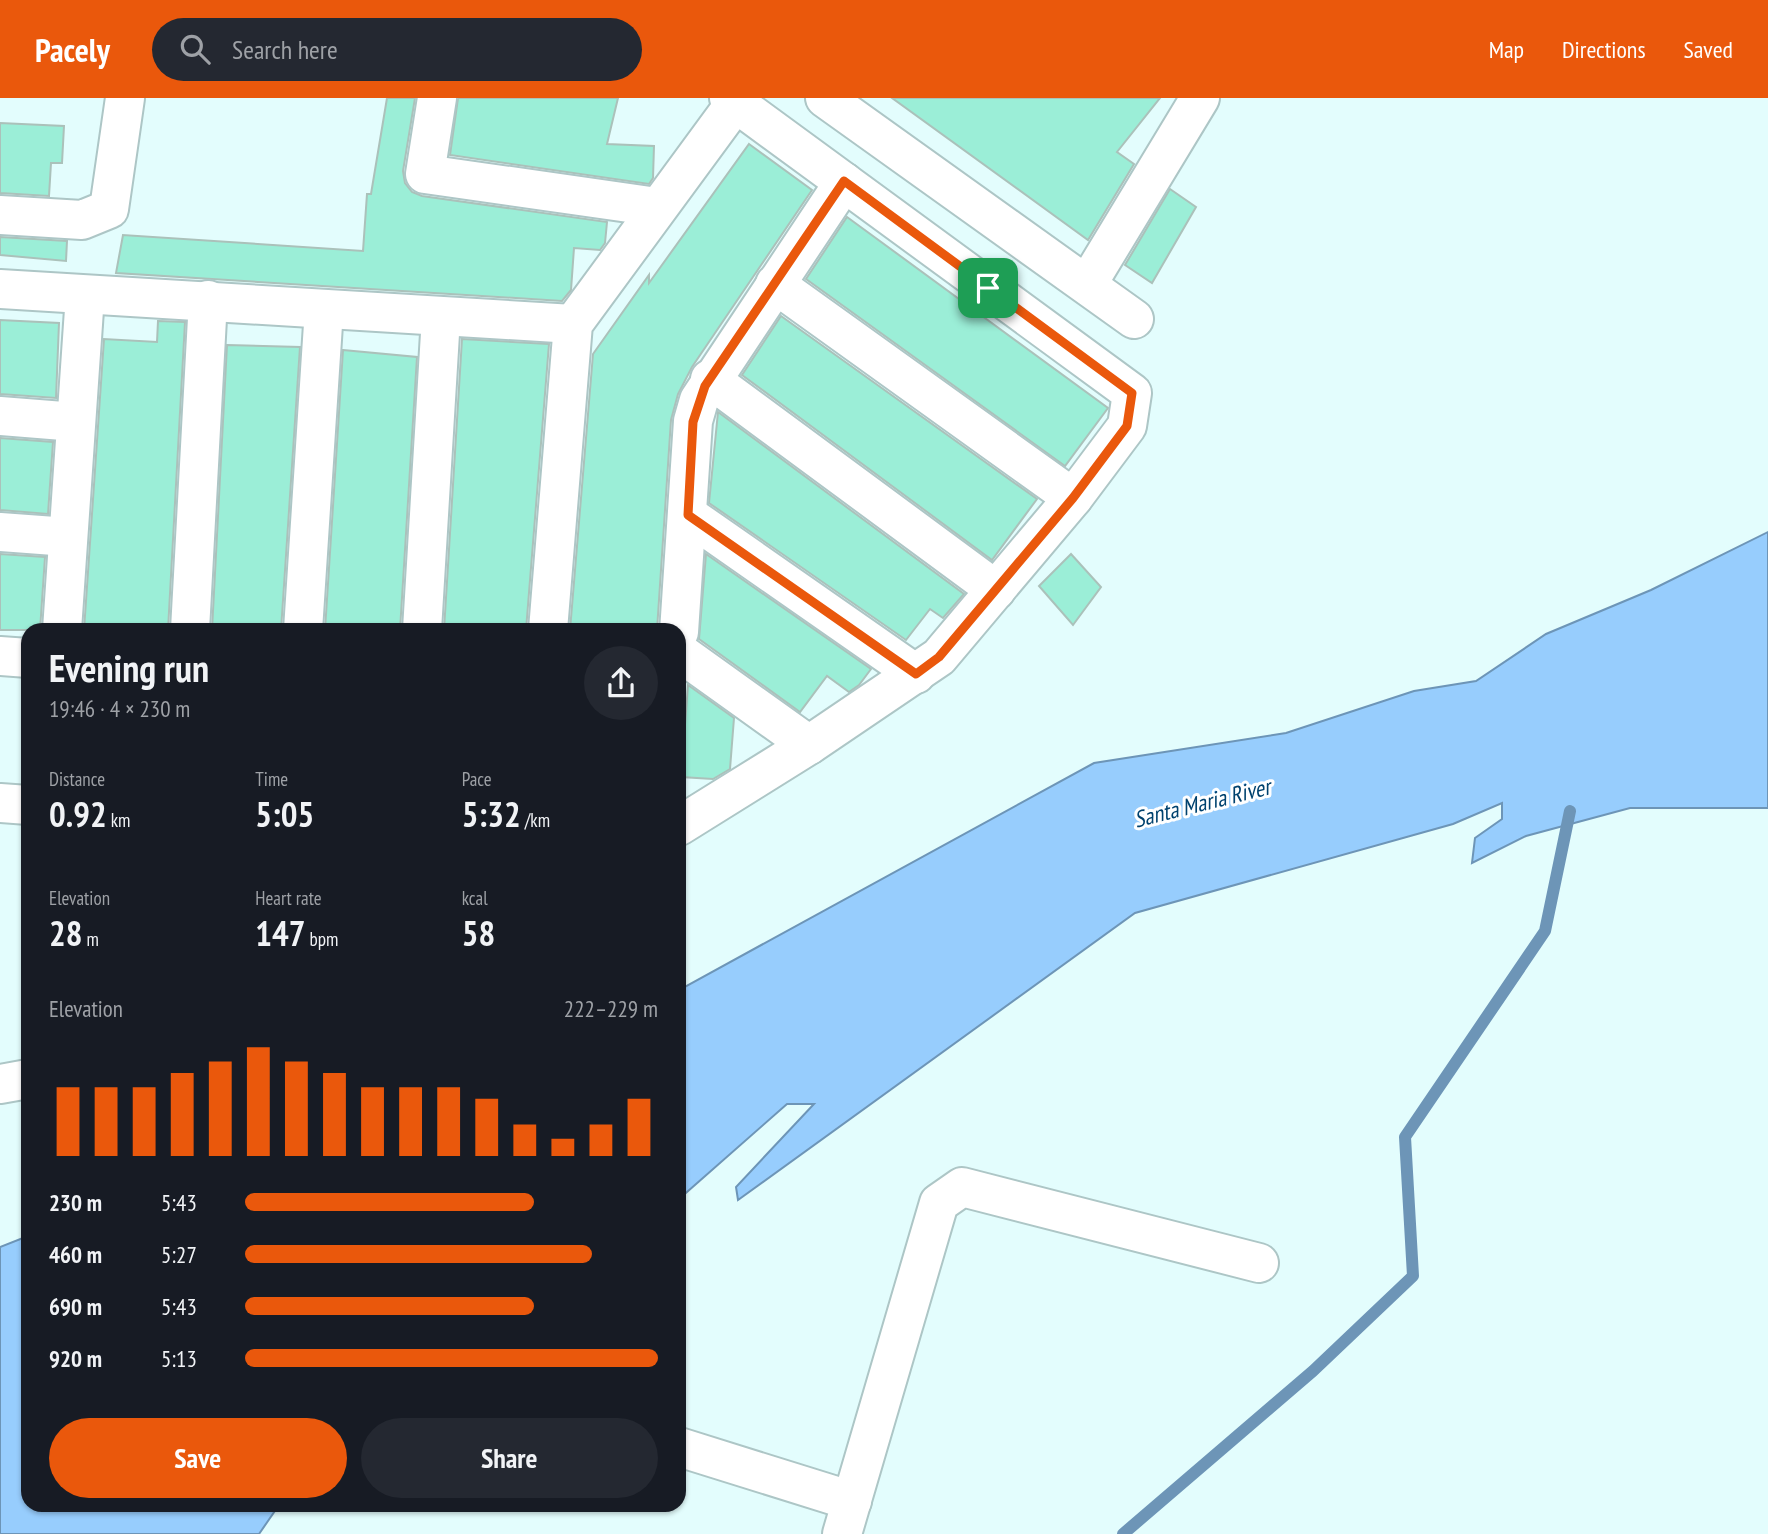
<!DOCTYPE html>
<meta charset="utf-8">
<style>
:root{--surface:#171b24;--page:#242831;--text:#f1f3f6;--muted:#9ea1a6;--accent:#ea580c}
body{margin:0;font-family:"PT Sans Narrow",sans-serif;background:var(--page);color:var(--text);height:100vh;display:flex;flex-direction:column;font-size:26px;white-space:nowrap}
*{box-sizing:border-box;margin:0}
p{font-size:23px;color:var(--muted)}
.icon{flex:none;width:38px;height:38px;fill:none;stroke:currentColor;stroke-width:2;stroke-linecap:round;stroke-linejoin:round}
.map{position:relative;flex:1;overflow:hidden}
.drawer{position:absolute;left:21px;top:525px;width:665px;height:889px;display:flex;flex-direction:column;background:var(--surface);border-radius:21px;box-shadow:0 2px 5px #0004}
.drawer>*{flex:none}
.pin{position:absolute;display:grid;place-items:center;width:60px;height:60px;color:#fff;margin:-30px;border-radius:14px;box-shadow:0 4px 10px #0006}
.round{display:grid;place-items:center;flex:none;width:74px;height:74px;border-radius:37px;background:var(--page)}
.headline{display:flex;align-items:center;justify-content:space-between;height:119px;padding:0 28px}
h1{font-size:38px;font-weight:700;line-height:52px}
.stats{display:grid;grid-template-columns:repeat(3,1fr);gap:10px;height:119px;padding:7px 28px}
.stats div{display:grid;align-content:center}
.stats b{font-size:35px;font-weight:700}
.stats small{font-size:19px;font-weight:400}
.stats p{font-size:19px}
.chart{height:196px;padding:14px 28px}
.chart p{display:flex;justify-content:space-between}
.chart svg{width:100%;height:126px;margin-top:7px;stroke:var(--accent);stroke-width:6}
.button{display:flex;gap:14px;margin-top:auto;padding:14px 28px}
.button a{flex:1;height:80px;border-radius:42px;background:var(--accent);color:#fff;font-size:28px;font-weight:700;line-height:80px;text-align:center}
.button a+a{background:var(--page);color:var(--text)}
ul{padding:0 28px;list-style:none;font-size:23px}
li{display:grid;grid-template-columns:112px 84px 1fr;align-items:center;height:52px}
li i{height:18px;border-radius:9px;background:var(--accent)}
header{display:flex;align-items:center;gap:42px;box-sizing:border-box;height:98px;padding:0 35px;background:var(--accent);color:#fff}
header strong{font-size:33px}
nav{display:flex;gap:38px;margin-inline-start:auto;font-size:24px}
.search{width:490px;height:63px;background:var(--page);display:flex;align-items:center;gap:18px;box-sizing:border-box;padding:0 24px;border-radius:38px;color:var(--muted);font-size:26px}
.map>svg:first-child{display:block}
</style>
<header>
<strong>Pacely</strong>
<div class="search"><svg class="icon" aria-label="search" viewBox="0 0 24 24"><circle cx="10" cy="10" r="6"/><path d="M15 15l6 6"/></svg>Search here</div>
<nav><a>Map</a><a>Directions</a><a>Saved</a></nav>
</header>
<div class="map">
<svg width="1768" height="1436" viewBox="0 0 1768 1436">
<rect width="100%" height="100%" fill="#e3fdfd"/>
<g fill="#97cdfd" stroke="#6d95b7" stroke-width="2">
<polygon points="1768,434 1768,710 1630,710 1526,738 1472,765 1475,740 1502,721 1502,705 1453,726 1135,815 738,1102 736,1089 814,1006 787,1006 679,1101 679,892 1094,665 1286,635 1414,593 1476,583 1546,536 1651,492"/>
<polygon points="28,1138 28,1407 279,1407 259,1436 0,1436 0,1149"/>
</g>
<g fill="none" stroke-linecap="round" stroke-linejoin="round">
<polyline stroke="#6d95b7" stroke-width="12" points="1123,1436 1313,1273 1413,1178 1405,1039 1545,833 1570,713"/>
</g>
<g fill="#9beed7" stroke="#abc1ba" stroke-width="2">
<polygon points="387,0 415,0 403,73 405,85 412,94 422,98 607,124 605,145 600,152 574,150 571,192 562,203 116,175 123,137 363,153 367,96 371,96"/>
<polygon points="458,0 618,0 607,46 654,48 653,80 649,86 450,57"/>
<polygon points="892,0 1160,0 1117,54 1134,66 1088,142"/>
<polygon points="0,25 64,28 62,65 51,65 49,98 0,95"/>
<polygon points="749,46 812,92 692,269 678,296 671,322 657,532 570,532 593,256 649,177 649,185"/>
<polygon points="1170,91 1196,109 1152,185 1125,167"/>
<polygon points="847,119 1108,310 1065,368 806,181"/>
<polygon points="0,139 67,143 66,163 0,157"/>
<polygon points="781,218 1037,401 992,462 742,277"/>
<polygon points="0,222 59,225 56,300 0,296"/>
<polygon points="158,223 185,224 168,532 84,532 104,241 157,244"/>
<polygon points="462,241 549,246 526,532 444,532"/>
<polygon points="227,247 300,249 281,532 212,532"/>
<polygon points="343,252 417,259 400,532 325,532"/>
<polygon points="718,314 964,496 943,520 930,511 906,542 709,405"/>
<polygon points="0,340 53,344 48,416 0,412"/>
<polygon points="0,456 45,459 40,532 0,532"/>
<polygon points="706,456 871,571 859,587 849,594 827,578 800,614 699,541"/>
<polygon points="1071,456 1101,489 1073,527 1039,488"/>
<polygon points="688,587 734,620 730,671 713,681 681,679"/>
</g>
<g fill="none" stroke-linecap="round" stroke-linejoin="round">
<g stroke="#adc6c6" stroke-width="42">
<g id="minor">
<polyline points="437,0 425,76 657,109"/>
<polyline points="825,0 1134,221"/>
<polyline points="0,117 82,122 109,111 125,0"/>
<polyline points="1088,185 1200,0"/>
<polyline points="775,186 1073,400"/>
<polyline points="0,191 573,226"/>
<polyline points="710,281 996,492"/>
<polyline points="0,318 76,324"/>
<polyline points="688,417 916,576"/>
<polyline points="0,434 68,439"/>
<polyline points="62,532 85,197"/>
<polyline points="190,532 208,202"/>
<polyline points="303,532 324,211"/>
<polyline points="422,532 441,219"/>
<polyline points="548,532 573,226 739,0"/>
<polyline points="679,534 693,323 699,302 844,84"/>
<polyline points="679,554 809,647"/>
<polyline points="0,558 28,560"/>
<polyline points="0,705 28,707"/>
<polyline points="679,728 809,647 939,559 1073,400 1127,328 1132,295 729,0"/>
<polyline points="0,986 28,981"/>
<polyline points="679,1349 852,1403"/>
<polyline points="842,1436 939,1105 962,1089 1259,1165"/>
</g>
</g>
<use href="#minor" stroke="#fff" stroke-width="38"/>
</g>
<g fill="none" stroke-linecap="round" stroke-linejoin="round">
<g stroke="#fff" stroke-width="14">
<polygon id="route" points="844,83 1132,295 1127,328 1073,400 939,559 916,576 688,417 693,324 705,288"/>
</g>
<use href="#route" stroke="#ea580c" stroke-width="9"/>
</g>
<g text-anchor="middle" stroke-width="6" stroke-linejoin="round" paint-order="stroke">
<g font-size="23" font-style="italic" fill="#00426e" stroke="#fff">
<text transform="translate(1202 705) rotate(-14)" y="8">Santa Maria River</text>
</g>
</g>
</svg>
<div class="pin" style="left:988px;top:190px;background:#1e9e55"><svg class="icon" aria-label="arrive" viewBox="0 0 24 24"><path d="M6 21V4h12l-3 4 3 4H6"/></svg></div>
<section class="drawer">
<div class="headline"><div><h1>Evening run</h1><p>19:46 · 4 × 230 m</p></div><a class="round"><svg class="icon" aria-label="share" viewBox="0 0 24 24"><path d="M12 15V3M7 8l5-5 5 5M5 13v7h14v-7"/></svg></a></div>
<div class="stats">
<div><p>Distance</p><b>0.92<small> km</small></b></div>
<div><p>Time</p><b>5:05</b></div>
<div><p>Pace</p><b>5:32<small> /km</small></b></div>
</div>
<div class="stats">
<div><p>Elevation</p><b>28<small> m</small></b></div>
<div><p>Heart rate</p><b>147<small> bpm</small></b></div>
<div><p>kcal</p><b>58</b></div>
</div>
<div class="chart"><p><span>Elevation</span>222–229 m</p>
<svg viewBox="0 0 160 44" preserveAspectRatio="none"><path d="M5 44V20M15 44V20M25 44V20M35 44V15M45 44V11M55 44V6M65 44V11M75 44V15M85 44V20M95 44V20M105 44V20M115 44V24M125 44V33M135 44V38M145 44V33M155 44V24"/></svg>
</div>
<ul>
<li><b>230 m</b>5:43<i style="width:70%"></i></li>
<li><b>460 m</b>5:27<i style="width:84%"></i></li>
<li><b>690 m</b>5:43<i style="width:70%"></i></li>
<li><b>920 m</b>5:13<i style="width:100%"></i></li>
</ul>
<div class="button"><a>Save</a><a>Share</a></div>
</section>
</div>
